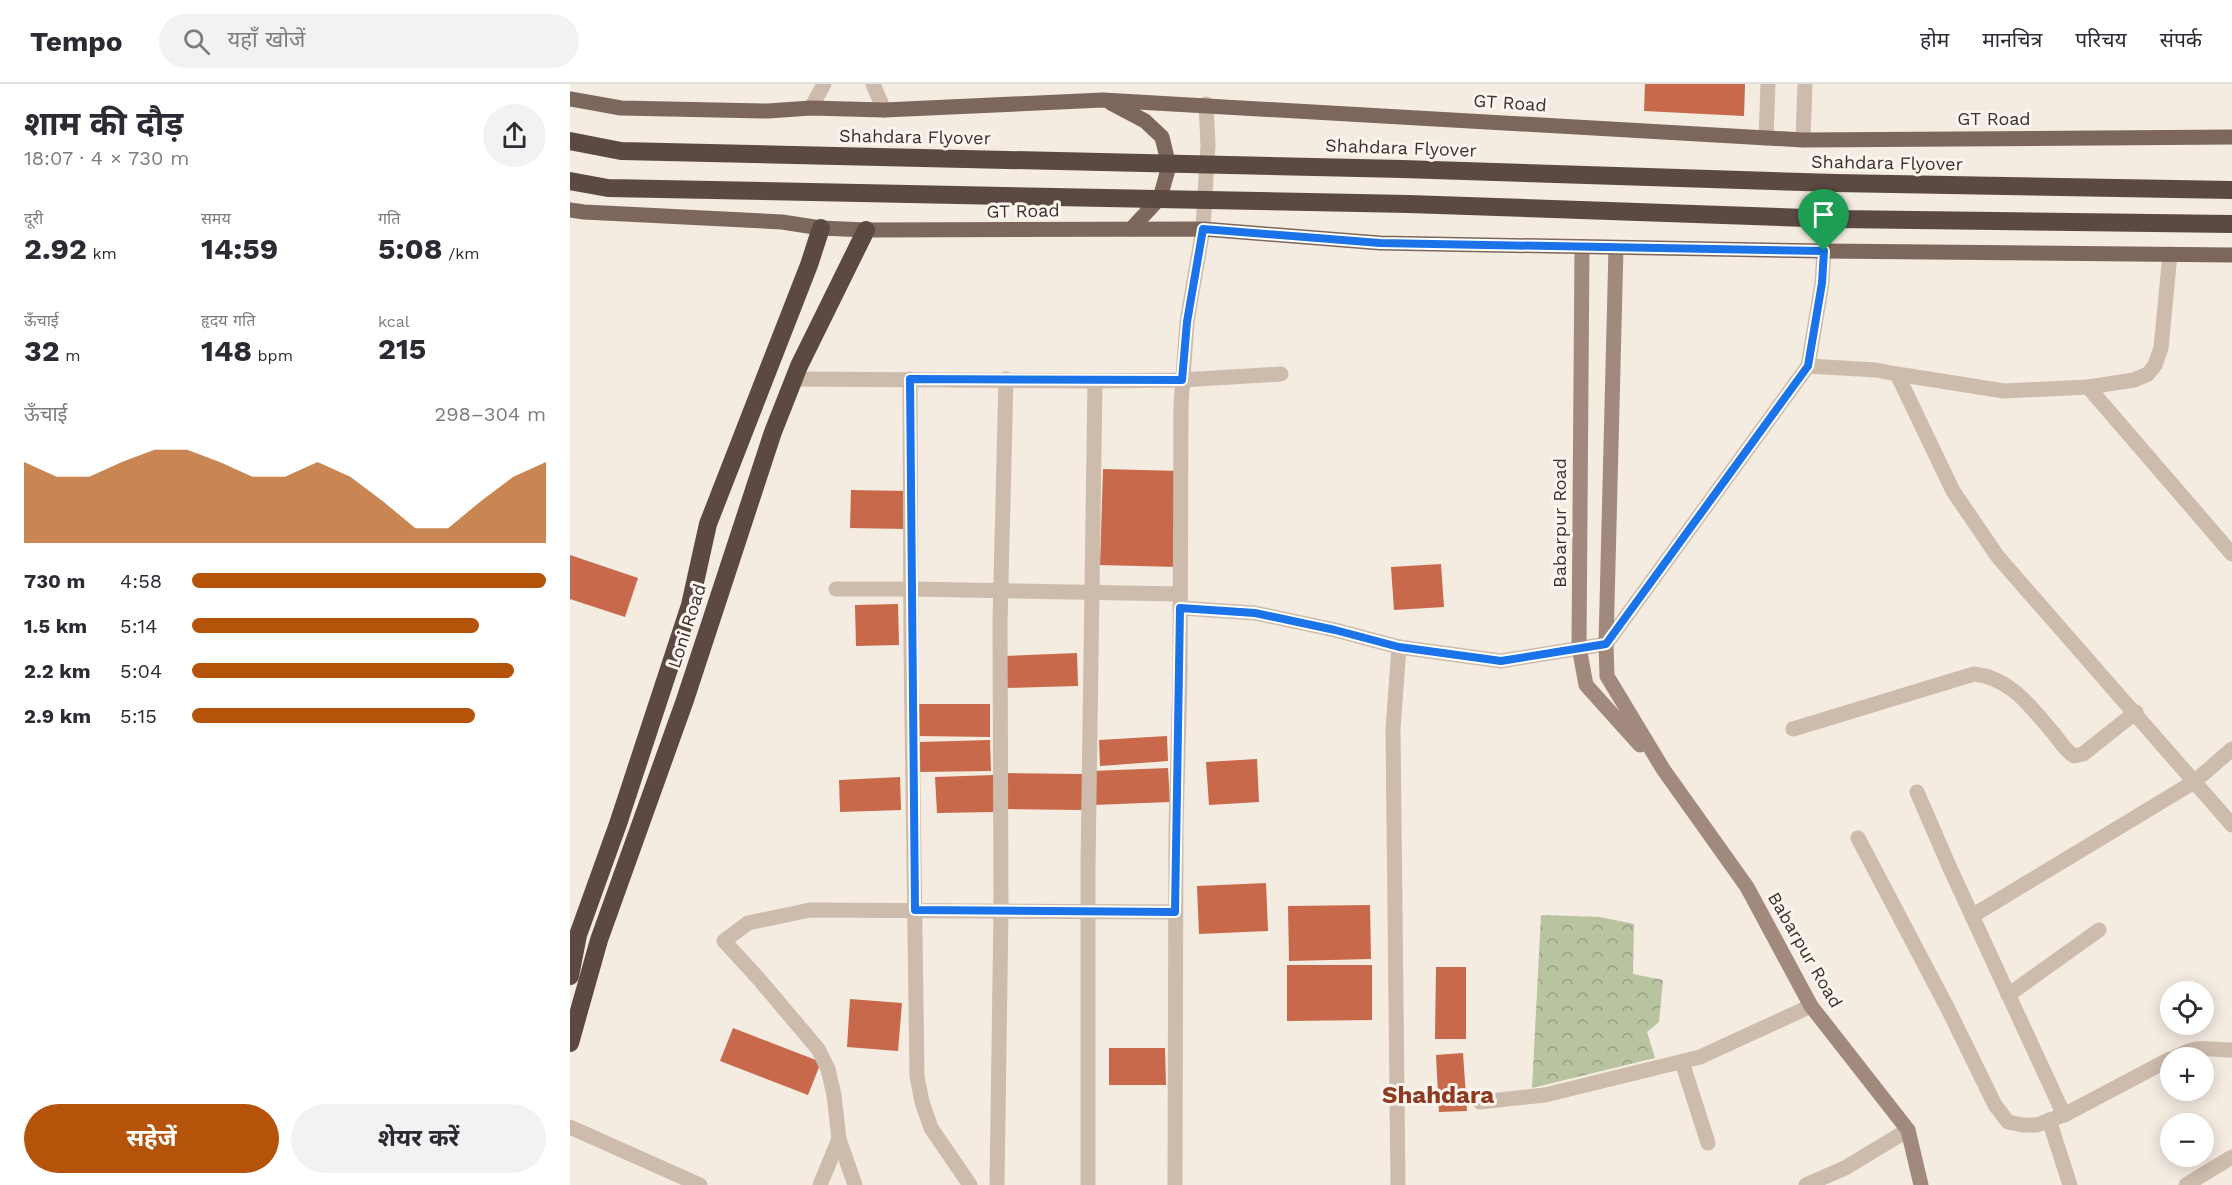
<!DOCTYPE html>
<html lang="hi">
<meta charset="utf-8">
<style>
:root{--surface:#fff;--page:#f2f2f3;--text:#2b2b33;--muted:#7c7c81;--line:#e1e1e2;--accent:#b45309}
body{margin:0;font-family:"Work Sans","Noto Sans Devanagari",sans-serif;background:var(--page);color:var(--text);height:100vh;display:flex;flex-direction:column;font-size:22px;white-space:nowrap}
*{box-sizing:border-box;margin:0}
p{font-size:20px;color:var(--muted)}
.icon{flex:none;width:33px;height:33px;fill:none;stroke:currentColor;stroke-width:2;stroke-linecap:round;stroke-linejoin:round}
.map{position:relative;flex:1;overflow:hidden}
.details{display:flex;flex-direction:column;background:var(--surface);width:570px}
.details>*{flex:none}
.tools{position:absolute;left:1590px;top:897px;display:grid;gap:12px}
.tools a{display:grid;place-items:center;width:54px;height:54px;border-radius:50%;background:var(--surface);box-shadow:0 3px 15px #0003;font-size:30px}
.pin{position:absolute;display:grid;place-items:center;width:51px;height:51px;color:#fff;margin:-62px -26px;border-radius:50% 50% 50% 0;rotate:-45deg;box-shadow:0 0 6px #0007}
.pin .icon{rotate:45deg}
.round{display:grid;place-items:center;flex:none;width:63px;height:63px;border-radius:32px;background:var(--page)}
.summary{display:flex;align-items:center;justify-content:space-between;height:102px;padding:0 24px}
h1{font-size:33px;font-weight:700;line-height:45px}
.metrics{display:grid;grid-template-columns:repeat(3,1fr);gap:9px;height:102px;padding:6px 24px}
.metrics div{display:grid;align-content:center}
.metrics b{font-size:30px;font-weight:700}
.metrics small{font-size:16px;font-weight:400}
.metrics p{font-size:16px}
.chart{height:168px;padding:12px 24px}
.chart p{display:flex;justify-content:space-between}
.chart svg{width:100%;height:108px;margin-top:6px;fill:var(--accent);opacity:.7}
.primary-button{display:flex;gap:12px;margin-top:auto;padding:12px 24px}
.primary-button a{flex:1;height:69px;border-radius:36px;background:var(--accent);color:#fff;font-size:24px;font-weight:700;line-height:69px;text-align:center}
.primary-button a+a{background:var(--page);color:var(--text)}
ul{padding:0 24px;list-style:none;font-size:20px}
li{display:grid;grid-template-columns:96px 72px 1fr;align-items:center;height:45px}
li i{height:15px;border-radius:8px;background:var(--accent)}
header{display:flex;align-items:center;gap:36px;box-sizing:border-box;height:84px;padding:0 30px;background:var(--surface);border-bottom:2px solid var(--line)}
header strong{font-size:28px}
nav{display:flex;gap:33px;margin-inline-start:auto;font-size:21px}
.search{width:420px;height:54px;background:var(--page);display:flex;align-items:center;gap:15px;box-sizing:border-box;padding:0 21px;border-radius:33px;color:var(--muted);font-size:22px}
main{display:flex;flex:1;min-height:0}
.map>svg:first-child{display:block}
</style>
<header>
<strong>Tempo</strong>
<div class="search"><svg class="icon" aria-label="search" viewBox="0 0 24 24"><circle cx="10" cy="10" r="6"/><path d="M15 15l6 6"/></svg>यहाँ खोजें</div>
<nav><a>होम</a><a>मानचित्र</a><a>परिचय</a><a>संपर्क</a></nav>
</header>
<main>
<section class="details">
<div class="summary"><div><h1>शाम की दौड़</h1><p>18:07 · 4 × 730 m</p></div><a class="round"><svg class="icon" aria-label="share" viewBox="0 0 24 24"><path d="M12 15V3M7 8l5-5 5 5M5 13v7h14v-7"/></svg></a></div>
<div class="metrics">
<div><p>दूरी</p><b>2.92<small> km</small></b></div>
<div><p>समय</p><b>14:59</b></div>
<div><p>गति</p><b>5:08<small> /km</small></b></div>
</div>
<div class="metrics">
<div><p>ऊँचाई</p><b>32<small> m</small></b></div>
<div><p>हृदय गति</p><b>148<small> bpm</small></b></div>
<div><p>kcal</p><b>215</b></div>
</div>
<div class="chart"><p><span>ऊँचाई</span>298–304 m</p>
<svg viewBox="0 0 160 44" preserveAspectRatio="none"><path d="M0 44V11L10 17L20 17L30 11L40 6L50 6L60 11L70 17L80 17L90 11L100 17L110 27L120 38L130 38L140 27L150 17L160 11V44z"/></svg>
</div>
<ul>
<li><b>730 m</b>4:58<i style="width:100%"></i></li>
<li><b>1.5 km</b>5:14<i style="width:81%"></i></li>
<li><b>2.2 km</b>5:04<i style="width:91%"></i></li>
<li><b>2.9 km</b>5:15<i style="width:80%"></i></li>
</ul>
<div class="primary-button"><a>सहेजें</a><a>शेयर करें</a></div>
</section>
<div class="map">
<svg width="1662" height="1101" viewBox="0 0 1662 1101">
<defs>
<pattern id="forest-crowns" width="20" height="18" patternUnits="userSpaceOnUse" patternTransform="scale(1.5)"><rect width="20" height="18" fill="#b8c4a0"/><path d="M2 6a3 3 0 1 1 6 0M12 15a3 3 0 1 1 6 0" fill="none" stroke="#97a083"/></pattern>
</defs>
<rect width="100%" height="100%" fill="#f4ebe1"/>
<polygon fill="url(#forest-crowns)" points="971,831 1030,833 1064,840 1063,890 1093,896 1089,938 1077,948 1085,974 962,1004"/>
<g fill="#c8694b">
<polygon points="1075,0 1175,0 1174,32 1074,27"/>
<polygon points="533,385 611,387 608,483 530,481"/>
<polygon points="281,406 337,407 336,445 280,444"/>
<polygon points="0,471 68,494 55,533 0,515"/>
<polygon points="871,480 874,523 824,526 821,483"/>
<polygon points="328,520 329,561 286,562 285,521"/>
<polygon points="507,569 508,602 435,604 434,572"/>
<polygon points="348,620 420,620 420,653 348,652"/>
<polygon points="597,652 598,677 530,682 529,656"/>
<polygon points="420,656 421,687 350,688 349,658"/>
<polygon points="687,675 689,718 639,721 636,678"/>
<polygon points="598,684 600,718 523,721 522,687"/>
<polygon points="436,689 512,690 512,726 436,725"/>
<polygon points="424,691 425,728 367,729 365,693"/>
<polygon points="330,693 331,726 270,728 269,696"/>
<polygon points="696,799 698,847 629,850 627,802"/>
<polygon points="800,821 801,875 719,877 718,822"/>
<polygon points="717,881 802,881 802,936 717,937"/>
<polygon points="866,883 896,883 896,955 865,955"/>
<polygon points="280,915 332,919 328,967 277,963"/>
<polygon points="163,944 251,978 238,1011 150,977"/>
<polygon points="539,964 595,964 596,1001 539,1001"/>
<polygon points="893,969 897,1027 869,1028 866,971"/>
</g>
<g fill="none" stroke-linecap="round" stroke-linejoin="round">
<g stroke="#cdbbac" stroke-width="15">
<polyline points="303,0 314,26"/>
<polyline points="241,24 254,0"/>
<polyline points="1196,54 1198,0"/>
<polyline points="1233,56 1235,0"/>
<polyline points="1254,167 1252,199 1238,282 1306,286 1327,290 1383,407 1428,473 1662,741"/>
<polyline points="1327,290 1434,307 1518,303 1564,296 1578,290 1585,281 1591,264 1600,170"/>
<polyline points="224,295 525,297 518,781 518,1101"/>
<polyline points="340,295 341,563 347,992 352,1018 361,1044 400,1101"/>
<polyline points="525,297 612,296 711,290"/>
<polyline points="1518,303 1662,470"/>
<polyline points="266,505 341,505 610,510"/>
<polyline points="610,524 685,529 765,546 829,563 931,577 1036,560 1238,282"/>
<path d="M1223 645 1404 590C1442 594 1462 625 1485 651 1491 659 1496 667 1504 672L1513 670 1566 628"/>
<polyline points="1347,708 1379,782 1494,1031"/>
<polyline points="1288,754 1378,925 1425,1021 1438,1038 1452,1041 1467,1041 1494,1031 1600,975"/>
<polyline points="1402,832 1624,698 1662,665"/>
<polyline points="1438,911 1529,846"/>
<path d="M1604 974C1632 959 1634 966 1662 966"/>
<polyline points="1112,978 1138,1059"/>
<polyline points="910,1018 975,1011 1130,973 1241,922"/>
<polyline points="1479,1036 1500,1101"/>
<polyline points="0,1043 130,1101"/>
<polyline points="250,1101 269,1055"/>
<polyline points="285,1101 269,1055 264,1011 258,985 248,965 188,894 154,857 178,839 240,826 605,828"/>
<polyline points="427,1101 431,826 430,538 436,295"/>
<polyline points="605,1101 606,744 610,593 611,320 617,238 633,145 638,61 636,20"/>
<polyline points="828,1101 823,645 829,563"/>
<polyline points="1236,1101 1275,1084 1338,1046"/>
<polyline points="1616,1101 1662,1073"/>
</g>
<g stroke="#a18a7d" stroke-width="15">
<polyline points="1012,163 1009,563 1016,601 1070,661"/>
<polyline points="1046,164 1036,560 1037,592 1093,685 1177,803 1241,922 1338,1046 1351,1101"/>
</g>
<g stroke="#7d675c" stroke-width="15">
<polyline points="0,15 51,24 198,27 241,24 314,26 533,16 1233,56 1662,53"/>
<polyline points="541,19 575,37 592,53 599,82 590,114 561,145"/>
<polyline points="0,126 14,128 212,138 251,144 296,146 633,145 810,159 1254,167 1662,171"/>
</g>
<g stroke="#5c4a42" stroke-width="18">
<polyline points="0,892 8,851 48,740 120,521 138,440 239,181 251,144"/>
<polyline points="0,959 29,856 115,616 203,348 229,282 296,146"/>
</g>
<g stroke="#5c4a42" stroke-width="18">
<polyline points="0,57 51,67 832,85 1265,99 1662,106"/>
<polyline points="0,97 38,104 839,120 1266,135 1662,140"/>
</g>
</g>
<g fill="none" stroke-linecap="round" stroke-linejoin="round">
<g stroke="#fff" stroke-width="12">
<polygon id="route" points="633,145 810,159 1254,167 1252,199 1238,282 1036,560 931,577 829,563 765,546 685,529 610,524 605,828 345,826 340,295 612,296 617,238"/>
</g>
<use href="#route" stroke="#1a73e8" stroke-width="8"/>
</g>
<g text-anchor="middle" stroke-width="6" stroke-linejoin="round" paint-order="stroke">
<g font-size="18" fill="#3b302b" stroke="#fbf5ee">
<text transform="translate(940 19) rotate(4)" y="6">GT Road</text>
<text x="1424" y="41">GT Road</text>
<text transform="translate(345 53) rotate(1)" y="6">Shahdara Flyover</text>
<text transform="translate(831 64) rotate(2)" y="6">Shahdara Flyover</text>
<text transform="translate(1317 79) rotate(1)" y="6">Shahdara Flyover</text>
<text transform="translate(453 127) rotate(-1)" y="6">GT Road</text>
<text transform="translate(990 439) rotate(-90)" y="6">Babarpur Road</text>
<text transform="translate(117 542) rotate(-72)" y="6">Loni Road</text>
<text transform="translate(1235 866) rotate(60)" y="6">Babarpur Road</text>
</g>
<g font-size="24" font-weight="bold" fill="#8c3b22" stroke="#fbf5ee">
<text x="868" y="1019">Shahdara</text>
</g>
</g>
</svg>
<div class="tools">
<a><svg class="icon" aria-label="locate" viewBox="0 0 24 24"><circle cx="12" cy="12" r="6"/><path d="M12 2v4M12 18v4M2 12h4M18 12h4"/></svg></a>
<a>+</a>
<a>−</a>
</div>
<div class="pin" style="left:1254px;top:167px;background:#1e9e55"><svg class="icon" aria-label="arrive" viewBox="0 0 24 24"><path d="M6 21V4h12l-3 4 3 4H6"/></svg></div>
</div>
</main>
